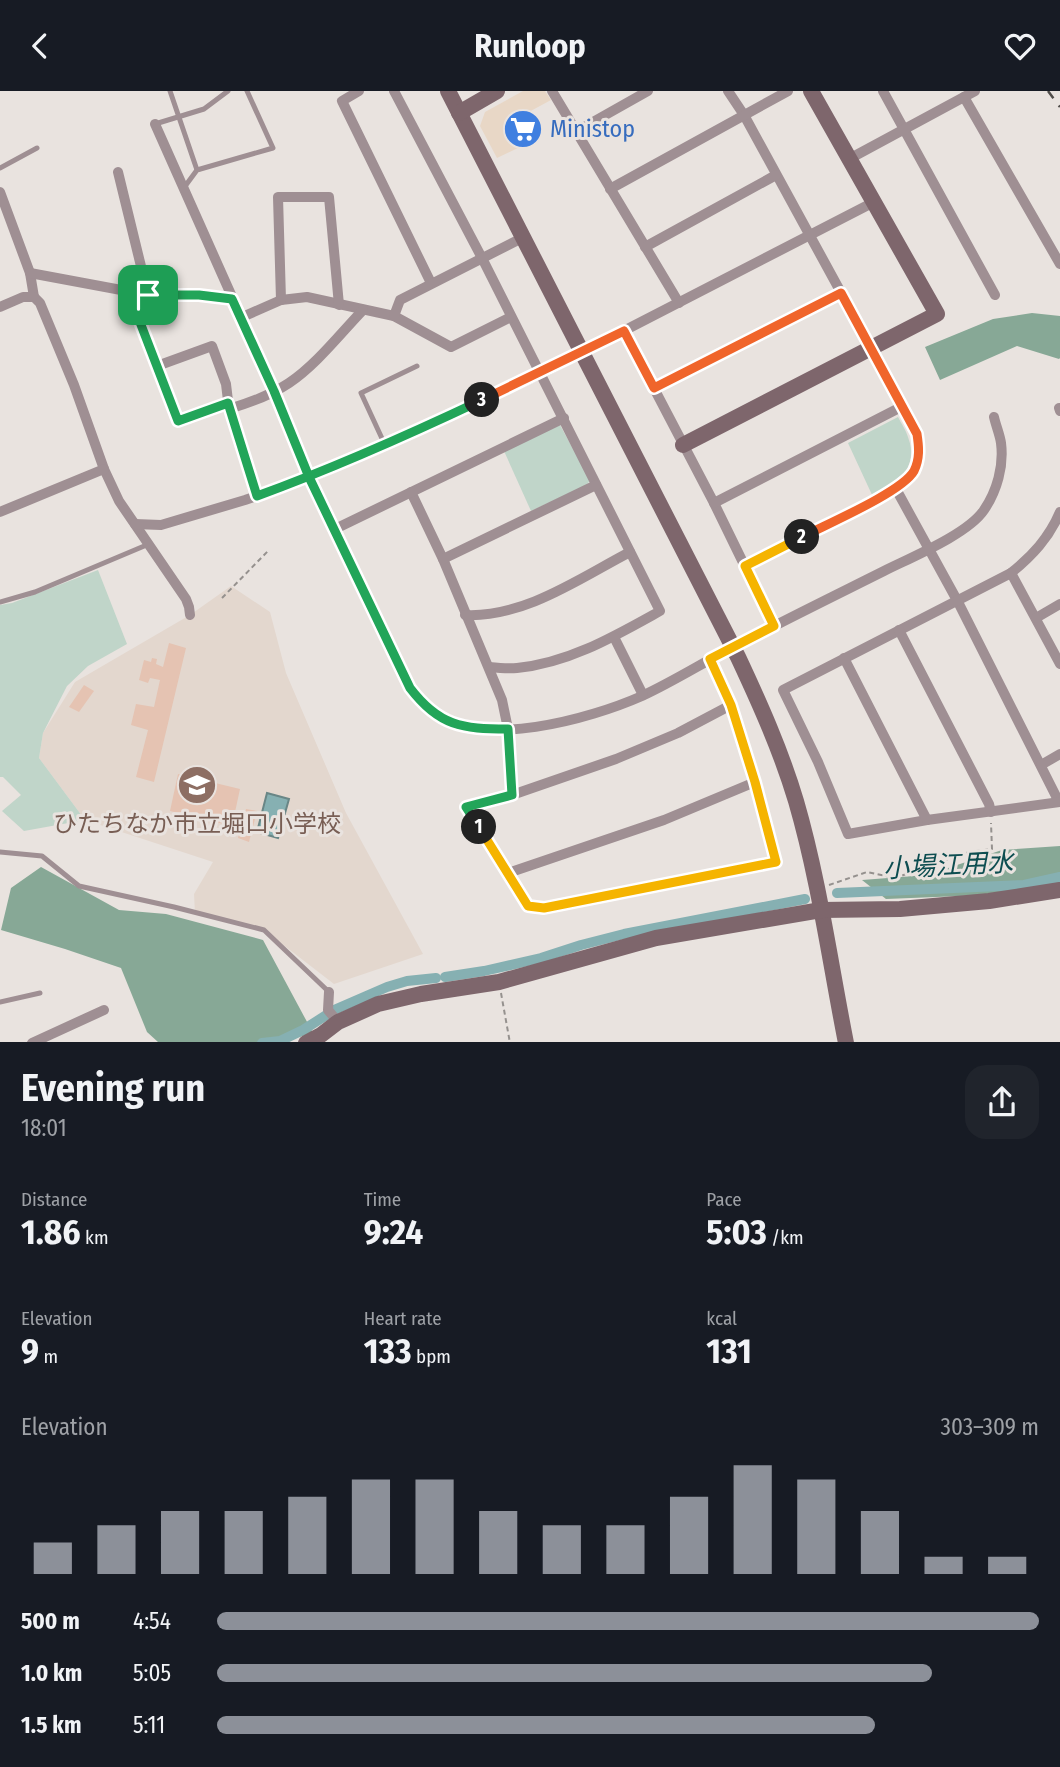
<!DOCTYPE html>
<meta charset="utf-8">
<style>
:root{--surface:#171b24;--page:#20242c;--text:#f1f3f6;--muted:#9ea1a6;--accent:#8c9099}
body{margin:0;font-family:"Fira Sans Condensed","Noto Sans JP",sans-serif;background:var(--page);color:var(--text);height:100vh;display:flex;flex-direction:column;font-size:26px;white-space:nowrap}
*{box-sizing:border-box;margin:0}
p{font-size:23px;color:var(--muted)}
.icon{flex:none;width:38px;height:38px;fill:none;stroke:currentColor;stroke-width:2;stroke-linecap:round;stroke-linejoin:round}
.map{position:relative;height:951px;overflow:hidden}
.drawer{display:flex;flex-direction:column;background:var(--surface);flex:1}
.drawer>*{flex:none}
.pin{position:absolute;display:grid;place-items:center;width:60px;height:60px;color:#fff;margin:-30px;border-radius:14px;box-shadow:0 4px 10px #0006}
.km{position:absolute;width:35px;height:35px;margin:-18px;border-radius:50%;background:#222;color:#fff;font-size:19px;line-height:35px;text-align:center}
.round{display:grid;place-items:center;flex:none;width:74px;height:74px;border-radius:21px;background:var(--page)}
.overview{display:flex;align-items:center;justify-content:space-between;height:119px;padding:0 21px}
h1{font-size:38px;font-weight:700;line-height:52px}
.figures{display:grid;grid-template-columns:repeat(3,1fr);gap:10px;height:119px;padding:7px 21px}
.figures div{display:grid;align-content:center}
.figures b{font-size:35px;font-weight:700}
.figures small{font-size:19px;font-weight:400}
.figures p{font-size:19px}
.chart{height:196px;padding:14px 21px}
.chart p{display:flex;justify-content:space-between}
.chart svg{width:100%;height:126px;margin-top:7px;stroke:var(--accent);stroke-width:6}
ul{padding:0 21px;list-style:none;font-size:23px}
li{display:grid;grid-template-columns:112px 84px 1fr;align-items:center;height:52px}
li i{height:18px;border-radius:9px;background:var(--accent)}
header{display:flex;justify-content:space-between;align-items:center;height:91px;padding:0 21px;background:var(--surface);font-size:32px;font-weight:700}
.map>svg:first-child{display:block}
</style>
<header><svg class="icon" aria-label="back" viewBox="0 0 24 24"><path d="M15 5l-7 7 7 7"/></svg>Runloop<svg class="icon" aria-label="heart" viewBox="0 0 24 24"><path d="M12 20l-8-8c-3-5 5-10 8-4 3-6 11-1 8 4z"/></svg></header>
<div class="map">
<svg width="1060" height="952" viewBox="0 0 1060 952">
<rect width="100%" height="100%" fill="#e9e3df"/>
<polygon fill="#e8d7c6" points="523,0 545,0 551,9 527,22 539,47 497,67 480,35 485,21"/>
<polygon fill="#e3d7ce" points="231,495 270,521 286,582 346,722 423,863 334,893 264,839 195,822 194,803 213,771 85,729 39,667 43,642 75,591 190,524"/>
<g fill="#c0d5c9">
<path d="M898 326C901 332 906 339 908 346 920 377 896 393 873 406L848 352Z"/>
<polygon points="560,334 590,389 587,394 531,420 504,360"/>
<polygon points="98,479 127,553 88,575 67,595 43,642 39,667 85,729 24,740 2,720 21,704 3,686 0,686 0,514 12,512"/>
</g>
<g fill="#87a896">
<polygon points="1032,222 1060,225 1060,267 1059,268 1017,255 940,289 925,256 993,228"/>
<polygon points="1060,755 1060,793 986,804 886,808 862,789 927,784 1002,759"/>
<polygon points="41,776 119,819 166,823 263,849 313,942 281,951 158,951 147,941 121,877 65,858 1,839 11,797"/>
</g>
<polygon fill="#86b0b2" stroke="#698686" stroke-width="2" points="267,702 289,708 278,747 257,741"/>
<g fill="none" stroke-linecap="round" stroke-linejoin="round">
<g stroke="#86b0b2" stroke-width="10">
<polyline points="837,802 1024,794 1060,786"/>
<polyline points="445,886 484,880 541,867 581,854 624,843 805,808"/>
<polyline points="334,919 387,896 407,890 436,887"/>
<polyline points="262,952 280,950 303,939 328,923"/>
</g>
</g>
<g fill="#e5c3b2">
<polygon points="524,23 530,35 532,35 534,40 532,41 535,47 521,54 509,31"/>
<polygon points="169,552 186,557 154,691 136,686 148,639 131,634 136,613 154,616 160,589 150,587 148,592 139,589 144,569 151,571 152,567 157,568 156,573 163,576"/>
<polygon points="84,594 94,600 79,621 69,616"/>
<polygon points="178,683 240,698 232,735 170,720"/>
<polygon points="246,718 257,720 249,751 238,747"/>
</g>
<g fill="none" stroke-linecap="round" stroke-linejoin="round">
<g stroke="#95918e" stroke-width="2" stroke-dasharray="5 3.5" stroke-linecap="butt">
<polyline points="222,507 268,460"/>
<polyline points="829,794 867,781 895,787 969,761 992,758 991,732"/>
<polyline points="501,902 510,952"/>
</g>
<g stroke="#9f8f93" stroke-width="5">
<polyline points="170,0 197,79"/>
<polyline points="155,33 204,18 228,0"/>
<polyline points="0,77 37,57"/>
<polyline points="183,98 197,79 273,57 247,0"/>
<polyline points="385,354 361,302 417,275"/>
<polyline points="0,511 35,501 149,453"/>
<polyline points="0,761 42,765 79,795 174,816 264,839 329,901"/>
<polyline points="0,911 40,902"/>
</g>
<g stroke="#9f8f93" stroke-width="10">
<polyline points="359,0 342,10 431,192"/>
<path d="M394 0 482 167 660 520C615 545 569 572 517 577 508 578 498 577 489 576"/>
<polyline points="552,0 679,212"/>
<path d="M728 0 744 24 903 315C920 349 931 370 896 398L745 475"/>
<polyline points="883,0 995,204"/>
<polyline points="964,6 1060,173"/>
<path d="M155 33 274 300 309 386 410 597C416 606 423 614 431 621 481 659 590 628 642 605 670 592 696 576 722 562"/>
<polyline points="577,40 648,0"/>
<polyline points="849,68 975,0"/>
<polyline points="118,81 148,204"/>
<polyline points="610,98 788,0"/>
<polyline points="0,101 30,182 34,206"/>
<polyline points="645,156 776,84"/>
<polyline points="30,182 148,204 199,204 231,208 240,227 281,209 307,206 394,225 451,256 511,226"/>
<polyline points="128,200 157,275"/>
<polyline points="281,209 278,106 329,106 339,214"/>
<polyline points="0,216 23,206 34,206 40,212 74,294 104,378 119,410 186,508 189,516 190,524"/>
<polyline points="394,225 400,209 522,147"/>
<polyline points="624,240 714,412 774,535"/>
<polyline points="654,297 841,202"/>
<polyline points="228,312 178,330 157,275 212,255 226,293 229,318 257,405"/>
<polyline points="1059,317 1060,320"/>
<path d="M229 318C249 312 271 304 289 292 316 274 340 243 363 219"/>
<polyline points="896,398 958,511 1059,711"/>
<polyline points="411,401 443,468 502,609 508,638 512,704"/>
<polyline points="714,412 903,315"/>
<polyline points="0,421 104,378"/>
<path d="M1060 421C1049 447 1032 465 1011 482L783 599 818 671 848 743 927 729 1060 711"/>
<polyline points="135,433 161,434 245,409 314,385 391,352 540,283 874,111"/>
<polyline points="333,439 564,327"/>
<polyline points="443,468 596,394"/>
<polyline points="1011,482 1060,573"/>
<path d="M465 524C524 527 580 487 630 461"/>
<polyline points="1036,527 1060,513"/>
<polyline points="899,539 989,713 991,721"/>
<polyline points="614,546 643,604"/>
<path d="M745 550C791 526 838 503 884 480 912 466 968 443 984 419 997 400 1004 375 1001 352 1000 344 996 335 994 326"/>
<polyline points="844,567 927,729"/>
<polyline points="710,568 731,614 755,691 776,771 544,817 528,815 465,716 512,704 616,668 678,642 731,614"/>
<polyline points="1041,674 1060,663"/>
<polyline points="508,782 664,729 755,691"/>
<polyline points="329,901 328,919 338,931"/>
<polyline points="32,952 104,919"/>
</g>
<g stroke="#7e666c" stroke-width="16">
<path d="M448 0 738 566C760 613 781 660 796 710 819 789 830 871 846 952"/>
<polyline points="459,22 497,0"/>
<polyline points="683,354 937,223 811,0"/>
<polyline points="306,952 321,944 338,931 378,913 421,903 499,891 656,847 821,819 900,818 989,810 1060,799"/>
</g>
<polyline stroke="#504d4a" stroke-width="2.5" stroke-dasharray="9 9" stroke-linecap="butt" points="1048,0 1060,16"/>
<polyline stroke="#9f8f93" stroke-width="10" points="722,562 745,550"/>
</g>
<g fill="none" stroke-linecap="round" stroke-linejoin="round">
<g stroke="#fff" stroke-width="14">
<path id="split-1" d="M148 204H199L232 208 274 300 309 386 410 597C439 635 462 638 508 638L512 704 466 716 479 736"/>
</g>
<g stroke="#fff" stroke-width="14">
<polyline id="split-2" points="479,736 528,815 544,817 776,771 755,691 731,614 710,568 774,535 745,475 802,446"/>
</g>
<g stroke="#fff" stroke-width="14">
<path id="split-3" d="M482 309 624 240 654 297 841 202 917 343C919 356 920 368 914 380 902 401 827 433 802 446"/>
</g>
<g stroke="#fff" stroke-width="14">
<path id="split-4" d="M148 204 128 200 178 330 228 312 257 405C334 377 408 344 482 309"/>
</g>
<use href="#split-1" stroke="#22a559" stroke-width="9"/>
<use href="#split-2" stroke="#f5b400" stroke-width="9"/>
<use href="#split-3" stroke="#f0652b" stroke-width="9"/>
<use href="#split-4" stroke="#22a559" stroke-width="9"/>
</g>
<defs>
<g id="supermarket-disc" transform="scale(2.0125)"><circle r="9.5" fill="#3f7fe0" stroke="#e9e3df"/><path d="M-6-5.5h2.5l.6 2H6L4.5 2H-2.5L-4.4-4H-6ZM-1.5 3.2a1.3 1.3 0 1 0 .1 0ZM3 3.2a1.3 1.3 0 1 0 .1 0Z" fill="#fff"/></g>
<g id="school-disc" transform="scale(2.0125)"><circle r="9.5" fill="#8d6e63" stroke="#e9e3df"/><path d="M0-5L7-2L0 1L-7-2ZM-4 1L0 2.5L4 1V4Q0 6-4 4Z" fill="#fff"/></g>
</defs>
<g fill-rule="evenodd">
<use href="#supermarket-disc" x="523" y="38"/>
<use href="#school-disc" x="197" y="694"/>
</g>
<g text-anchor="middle" stroke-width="6" stroke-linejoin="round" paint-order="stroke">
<g font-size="24" fill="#366cbe" stroke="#e9e3df" text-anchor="start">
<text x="550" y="46">Ministop</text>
</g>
<g font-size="24" fill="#785e54" stroke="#e9e3df">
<text x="197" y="741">ひたちなか市立堀口小学校</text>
</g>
<g font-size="26" font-style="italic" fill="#0d4d50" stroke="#e9e3df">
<text transform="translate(948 774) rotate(-3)" y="9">小場江用水</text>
</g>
</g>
</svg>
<div class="pin" style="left:148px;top:204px;background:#1e9e55"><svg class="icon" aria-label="arrive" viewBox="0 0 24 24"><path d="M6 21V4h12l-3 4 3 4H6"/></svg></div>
<b class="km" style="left:479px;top:736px">1</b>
<b class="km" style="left:802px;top:446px">2</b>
<b class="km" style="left:482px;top:309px">3</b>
</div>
<section class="drawer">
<div class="overview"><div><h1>Evening run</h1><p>18:01</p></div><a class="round"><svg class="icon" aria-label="share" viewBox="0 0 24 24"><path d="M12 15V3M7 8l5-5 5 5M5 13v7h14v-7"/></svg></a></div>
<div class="figures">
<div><p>Distance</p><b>1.86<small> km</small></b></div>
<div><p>Time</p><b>9:24</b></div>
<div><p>Pace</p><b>5:03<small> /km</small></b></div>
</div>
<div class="figures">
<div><p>Elevation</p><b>9<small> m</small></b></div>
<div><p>Heart rate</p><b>133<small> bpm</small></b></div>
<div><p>kcal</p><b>131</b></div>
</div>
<div class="chart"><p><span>Elevation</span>303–309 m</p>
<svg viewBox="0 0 160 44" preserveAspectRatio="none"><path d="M5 44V33M15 44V27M25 44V22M35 44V22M45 44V17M55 44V11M65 44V11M75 44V22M85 44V27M95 44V27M105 44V17M115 44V6M125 44V11M135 44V22M145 44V38M155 44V38"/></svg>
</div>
<ul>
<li><b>500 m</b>4:54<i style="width:100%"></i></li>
<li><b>1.0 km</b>5:05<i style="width:87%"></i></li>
<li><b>1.5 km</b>5:11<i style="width:80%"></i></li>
</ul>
</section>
